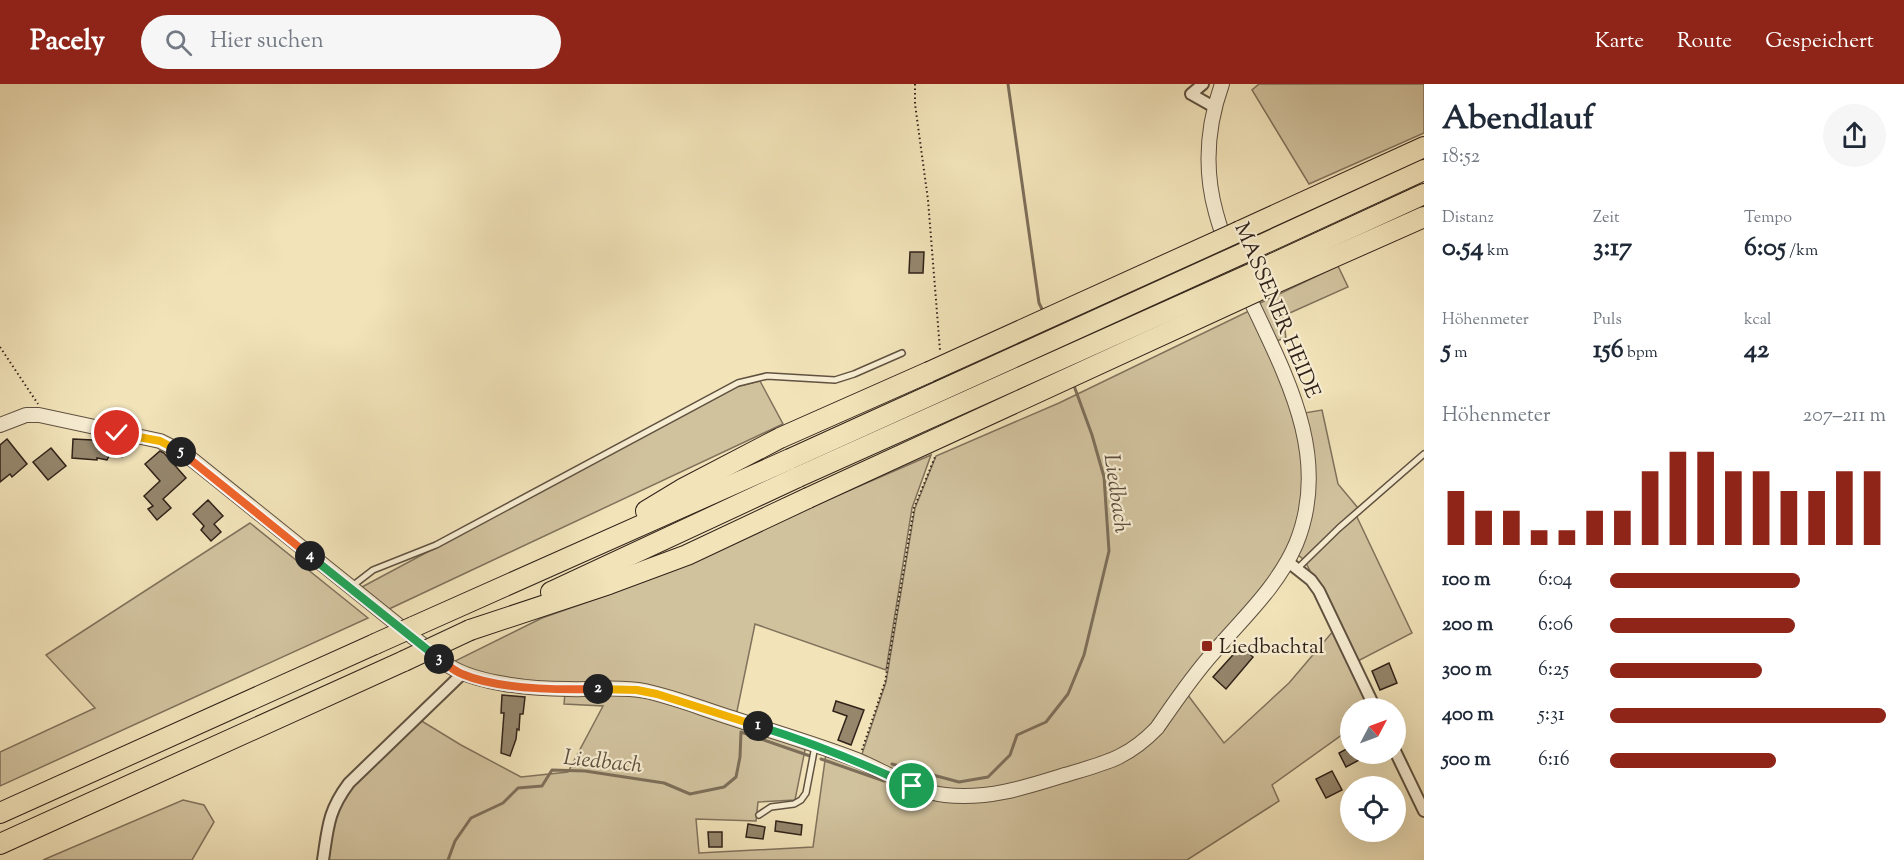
<!DOCTYPE html>
<html lang="de">
<meta charset="utf-8">
<style>
:root{--surface:#fff;--page:#f6f6f7;--text:#1f2937;--muted:#747a83;--accent:#8f2418}
body{margin:0;font-family:"Sorts Mill Goudy",serif;background:var(--page);color:var(--text);height:100vh;display:flex;flex-direction:column;font-size:22px;white-space:nowrap}
*{box-sizing:border-box;margin:0}
p{font-size:20px;color:var(--muted)}
.icon{flex:none;width:33px;height:33px;fill:none;stroke:currentColor;stroke-width:2;stroke-linecap:round;stroke-linejoin:round}
.map{position:relative;flex:1;overflow:hidden}
.sheet{display:flex;flex-direction:column;background:var(--surface);width:480px}
.sheet>*{flex:none}
.needle{width:39px;rotate:49deg}
.buttons{position:absolute;left:1340px;top:614px;display:grid;gap:12px}
.buttons a{display:grid;place-items:center;width:66px;height:66px;border-radius:50%;background:var(--surface);box-shadow:0 6px 24px #0002;font-size:30px}
.pin{position:absolute;display:grid;place-items:center;width:51px;height:51px;color:#fff;margin:-26px;border:3px solid #fff;border-radius:50%;box-shadow:0 2px 6px #0007}
.km{position:absolute;width:30px;height:30px;margin:-15px;border-radius:50%;background:#222;color:#fff;font-size:16px;line-height:30px;text-align:center}
.round{display:grid;place-items:center;flex:none;width:63px;height:63px;border-radius:32px;background:var(--page)}
.summary{display:flex;align-items:center;justify-content:space-between;height:102px;padding:0 18px}
h1{font-size:33px;font-weight:700;line-height:45px}
.figures{display:grid;grid-template-columns:repeat(3,1fr);gap:9px;height:102px;padding:6px 18px}
.figures div{display:grid;align-content:center}
.figures b{font-size:26px;font-weight:700}
.figures small{font-size:16px;font-weight:400}
.figures p{font-size:16px}
.chart{height:168px;padding:12px 18px}
.chart p{display:flex;justify-content:space-between}
.chart svg{width:100%;height:108px;margin-top:6px;stroke:var(--accent);stroke-width:6}
ul{padding:0 18px;list-style:none;font-size:20px}
li{display:grid;grid-template-columns:96px 72px 1fr;align-items:center;height:45px}
li i{height:15px;border-radius:8px;background:var(--accent)}
header{display:flex;align-items:center;gap:36px;box-sizing:border-box;height:84px;padding:0 30px;background:var(--accent);color:#fff}
header strong{font-size:28px}
nav{display:flex;gap:33px;margin-inline-start:auto;font-size:21px}
.search{width:420px;height:54px;background:var(--page);display:flex;align-items:center;gap:15px;box-sizing:border-box;padding:0 21px;border-radius:33px;color:var(--muted);font-size:22px}
main{display:flex;flex:1;min-height:0}
.map>svg:first-child{display:block}
</style>
<header>
<strong>Pacely</strong>
<div class="search"><svg class="icon" aria-label="search" viewBox="0 0 24 24"><circle cx="10" cy="10" r="6"/><path d="M15 15l6 6"/></svg>Hier suchen</div>
<nav><a>Karte</a><a>Route</a><a>Gespeichert</a></nav>
</header>
<main>
<div class="map">
<svg width="1424" height="776" viewBox="0 0 1424 776">
<rect width="100%" height="100%" fill="#f2e3b9"/>
<filter id="stains"><feTurbulence type="fractalNoise" baseFrequency=".00333" numOctaves="4"/><feColorMatrix values="0 0 0 0 .2 0 0 0 0 .09 0 0 0 0 .02 0 0 0 .5 -.17"/></filter>
<radialGradient id="worn" r=".72"><stop offset=".6" stop-color="#630" stop-opacity="0"/><stop offset="1" stop-color="#630" stop-opacity=".3"/></radialGradient>
<g fill="#d1c29e" stroke="#80725c" stroke-width="1.5">
<polygon points="1259,0 1424,0 1424,49 1309,100 1252,6"/>
<polygon points="1338,182 1348,203 1283,232 1286,254 1276,257 1258,220"/>
<polygon points="1251,226 1286,307 1302,369 1303,410 1298,438 1283,477 1153,641 1125,666 1011,703 945,707 914,698 861,673 886,598 915,424 936,372 1059,319"/>
<polygon points="760,297 783,340 389,525 362,503 736,303"/>
<polygon points="1322,326 1338,400 1358,424 1303,475 1297,470 1314,412 1315,389 1304,329"/>
<polygon points="931,371 912,424 886,586 755,540 736,632 659,607 567,602 501,596 451,579 542,534 613,509"/>
<polygon points="1356,431 1412,549 1356,578 1306,479"/>
<polygon points="250,439 368,534 0,702 0,668 95,624 46,571"/>
<polygon points="1334,546 1372,624 1350,624 1350,645 1272,701 1279,717 1187,776 325,776 328,750 342,714 420,636 461,661 521,693 568,688 603,622 564,620 565,609 635,609 806,661 795,716 758,718 756,737 696,735 699,769 813,763 826,669 942,715 1117,680 1187,610 1224,659 1289,599"/>
<polygon points="183,716 204,721 214,738 192,776 43,776"/>
</g>
<g fill="none" stroke-linecap="round" stroke-linejoin="round">
<g stroke="#7d6e59" stroke-width="3">
<polyline points="1008,0 1039,219 1044,229"/>
<polyline points="758,654 810,672"/>
<polyline points="821,675 884,697"/>
<polyline points="892,680 959,698 988,693 1010,671 1017,651 1046,638 1068,610 1084,571 1109,467 1104,393 1092,351 1073,299"/>
<polyline points="448,776 455,757 471,734 503,719 518,704 542,702 552,686 585,687 664,699 690,710 724,703 736,693 740,673 741,648 750,651"/>
</g>
</g>
<g fill="#95866c" stroke="#302219" stroke-width="1.5">
<polygon points="910,168 924,168 923,189 909,189"/>
<polygon points="7,355 27,380 12,393 10,390 0,398 0,361"/>
<polygon points="73,355 113,357 125,360 122,373 110,370 107,376 97,374 97,376 72,374"/>
<polygon points="51,364 66,382 48,396 33,378"/>
<polygon points="160,367 164,369 186,394 163,415 171,424 157,436 148,425 153,422 144,412 160,397 145,380"/>
<polygon points="208,416 223,432 214,440 221,448 211,457 201,446 204,442 193,430"/>
<polygon points="1241,562 1253,573 1226,605 1213,593"/>
<polygon points="1389,579 1397,599 1380,606 1372,587"/>
<polygon points="502,611 525,613 523,630 520,630 519,646 517,645 516,655 510,672 501,669 504,629 501,629"/>
<polygon points="836,617 864,626 851,661 838,656 847,632 833,627"/>
<polygon points="1350,663 1350,669 1372,669 1346,683 1339,669"/>
<polygon points="1332,687 1342,706 1326,714 1316,695"/>
<polygon points="776,737 802,741 801,751 775,747"/>
<polygon points="748,740 765,743 763,755 746,753"/>
<polygon points="708,748 722,748 722,763 709,763"/>
</g>
<g fill="none" stroke-linecap="round" stroke-linejoin="round">
<g stroke="#605241" stroke-width="8">
<g id="service">
<polyline points="1298,484 1339,444 1424,370"/>
<polyline points="351,503 373,486 436,461 738,299 767,292 835,296 854,290 902,269"/>
<polyline points="759,731 771,723 794,720 801,716 806,709 815,662"/>
</g>
</g>
<g stroke="#605241" stroke-width="14">
<g id="minor">
<polyline points="1203,0 1191,10 1214,23"/>
<polyline points="1287,477 1311,496 1319,507 1375,624"/>
<polyline points="1395,667 1424,727"/>
<path d="M323 776C328 743 328 727 349 699L462 590"/>
</g>
</g>
<g stroke="#605241" stroke-width="16">
<path id="tertiary" d="M0 341 26 331H39L160 357 184 369 449 582C478 600 533 605 568 605 594 606 619 602 645 607 674 613 703 625 732 634 774 648 816 660 857 676 886 688 914 707 945 711 987 716 1027 703 1065 691 1105 679 1127 675 1157 644 1175 618 1193 591 1214 568 1244 533 1278 502 1296 460 1344 343 1245 237 1216 129 1204 86 1207 42 1222 0"/>
</g>
<g stroke="#302219" stroke-width="22">
<g id="motorway">
<polyline points="1240,147 1424,63"/>
<polyline points="1248,167 1424,86"/>
<polyline points="1257,187 1424,110"/>
<polyline points="1264,204 1424,133"/>
<polyline points="646,427 684,404 780,354 929,288"/>
<polyline points="551,508 798,393"/>
<polyline points="413,543 790,375"/>
<polyline points="470,546 609,500 687,471 808,414"/>
<polyline points="0,729 375,560"/>
<polyline points="0,760 404,577"/>
</g>
</g>
<g stroke="#302219" stroke-width="2" stroke-dasharray="1.5 3" stroke-linecap="butt">
<polyline points="915,0 915,20 928,116 940,266"/>
<polyline points="0,263 38,320"/>
<polyline points="862,666 885,598 914,424 935,373"/>
</g>
<use href="#service" stroke="#f7edd2" stroke-width="5"/>
<use href="#minor" stroke="#f7edd2" stroke-width="10"/>
<use href="#tertiary" stroke="#f7edd2" stroke-width="14"/>
<use href="#motorway" stroke="#f2e3b9" stroke-width="20"/>
<g stroke="#302219" stroke-width="22" stroke-linecap="butt">
<g id="motorway-bridge">
<polyline points="929,288 1240,147"/>
<polyline points="790,375 1248,167"/>
<polyline points="798,393 1257,187"/>
<polyline points="808,414 1264,204"/>
<polyline points="375,560 413,543"/>
<polyline points="404,577 470,546"/>
</g>
</g>
<use href="#motorway-bridge" stroke="#f2e3b9" stroke-width="20"/>
</g>
<g fill="none" stroke-linecap="round" stroke-linejoin="round">
<g stroke="#fff" stroke-width="12">
<path id="split-1" d="M758 642C811 658 862 679 912 702"/>
</g>
<g stroke="#fff" stroke-width="12">
<polyline id="split-2" points="598,605 637,606 657,610 758,642"/>
</g>
<g stroke="#fff" stroke-width="12">
<path id="split-3" d="M439 575C446 580 454 587 462 590 497 605 560 606 598 605"/>
</g>
<g stroke="#fff" stroke-width="12">
<polyline id="split-4" points="310,472 439,575"/>
</g>
<g stroke="#fff" stroke-width="12">
<polyline id="split-5" points="181,368 310,472"/>
</g>
<g stroke="#fff" stroke-width="12">
<polyline id="split-6" points="117,349 160,357 181,368"/>
</g>
<use href="#split-1" stroke="#22a559" stroke-width="8"/>
<use href="#split-2" stroke="#f5b400" stroke-width="8"/>
<use href="#split-3" stroke="#f0652b" stroke-width="8"/>
<use href="#split-4" stroke="#22a559" stroke-width="8"/>
<use href="#split-5" stroke="#f0652b" stroke-width="8"/>
<use href="#split-6" stroke="#f5b400" stroke-width="8"/>
</g>
<rect fill="#8f2418" stroke="#f7edd2" stroke-width="2" x="1201" y="556" width="12" height="12" rx="3"/>
<g text-anchor="middle" stroke-width="4.5" stroke-linejoin="round" paint-order="stroke">
<g font-size="21" fill="#302219" stroke="#f7edd2">
<text transform="translate(1278 226) rotate(67)" y="7">MASSENER HEIDE</text>
</g>
<g font-size="21" fill="#302219" stroke="#f7edd2" text-anchor="start">
<text x="1219" y="569">Liedbachtal</text>
</g>
<g font-size="22" font-style="italic" fill="#5d4e3e" stroke="#f7edd2">
<text transform="translate(1118 409) rotate(82)" y="8">Liedbach</text>
<text transform="translate(603 676) rotate(6)" y="8">Liedbach</text>
</g>
</g>
<rect width="100%" height="100%" filter="url(#stains)"/>
<rect width="100%" height="100%" fill="url(#worn)"/>
</svg>
<div class="buttons">
<a><svg class="needle" viewBox="-14 -14 28 28"><path d="M0-13l5 13h-10z" fill="#e53935"/><path d="M0 13l5-13h-10z" fill="#747a83"/></svg></a>
<a><svg class="icon" aria-label="locate" viewBox="0 0 24 24"><circle cx="12" cy="12" r="6"/><path d="M12 2v4M12 18v4M2 12h4M18 12h4"/></svg></a>
</div>
<div class="pin" style="left:912px;top:702px;background:#1e9e55"><svg class="icon" aria-label="arrive" viewBox="0 0 24 24"><path d="M6 21V4h12l-3 4 3 4H6"/></svg></div>
<div class="pin" style="left:117px;top:349px;background:#d93025"><svg class="icon" aria-label="check" viewBox="0 0 24 24"><path d="M5 12l5 5 9-10"/></svg></div>
<b class="km" style="left:758px;top:642px">1</b>
<b class="km" style="left:598px;top:605px">2</b>
<b class="km" style="left:439px;top:575px">3</b>
<b class="km" style="left:310px;top:472px">4</b>
<b class="km" style="left:181px;top:368px">5</b>
</div>
<section class="sheet">
<div class="summary"><div><h1>Abendlauf</h1><p>18:52</p></div><a class="round"><svg class="icon" aria-label="share" viewBox="0 0 24 24"><path d="M12 15V3M7 8l5-5 5 5M5 13v7h14v-7"/></svg></a></div>
<div class="figures">
<div><p>Distanz</p><b>0.54<small> km</small></b></div>
<div><p>Zeit</p><b>3:17</b></div>
<div><p>Tempo</p><b>6:05<small> /km</small></b></div>
</div>
<div class="figures">
<div><p>Höhenmeter</p><b>5<small> m</small></b></div>
<div><p>Puls</p><b>156<small> bpm</small></b></div>
<div><p>kcal</p><b>42</b></div>
</div>
<div class="chart"><p><span>Höhenmeter</span>207–211 m</p>
<svg viewBox="0 0 160 44" preserveAspectRatio="none"><path d="M5 44V22M15 44V30M25 44V30M35 44V38M45 44V38M55 44V30M65 44V30M75 44V14M85 44V6M95 44V6M105 44V14M115 44V14M125 44V22M135 44V22M145 44V14M155 44V14"/></svg>
</div>
<ul>
<li><b>100 m</b>6:04<i style="width:69%"></i></li>
<li><b>200 m</b>6:06<i style="width:67%"></i></li>
<li><b>300 m</b>6:25<i style="width:55%"></i></li>
<li><b>400 m</b>5:31<i style="width:100%"></i></li>
<li><b>500 m</b>6:16<i style="width:60%"></i></li>
</ul>
</section>
</main>
